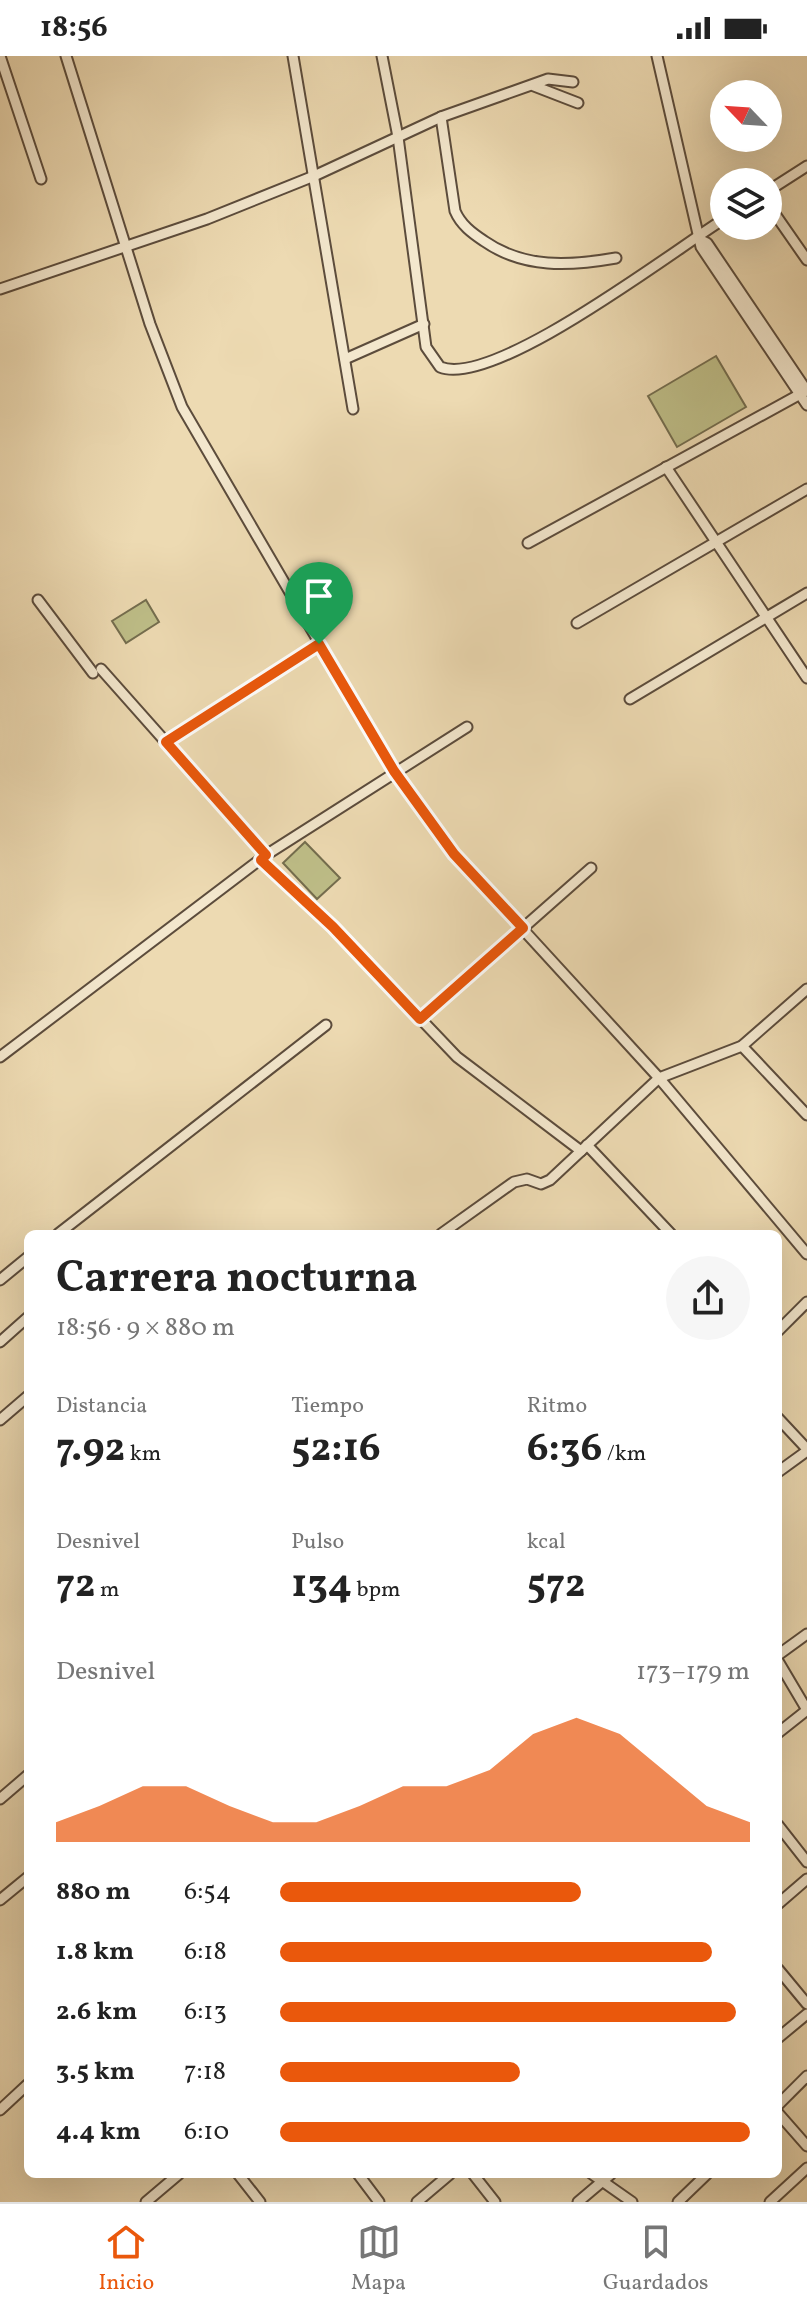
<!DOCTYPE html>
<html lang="es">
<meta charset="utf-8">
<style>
:root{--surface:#fff;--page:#f6f6f6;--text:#222;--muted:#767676;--line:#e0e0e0;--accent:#ea580c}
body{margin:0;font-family:Vollkorn,serif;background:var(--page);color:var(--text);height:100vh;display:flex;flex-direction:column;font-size:30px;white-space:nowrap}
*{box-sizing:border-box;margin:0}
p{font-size:26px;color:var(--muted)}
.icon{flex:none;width:44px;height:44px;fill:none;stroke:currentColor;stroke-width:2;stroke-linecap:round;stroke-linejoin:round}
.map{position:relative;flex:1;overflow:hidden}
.details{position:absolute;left:24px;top:1174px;width:758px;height:948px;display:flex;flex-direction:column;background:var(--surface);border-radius:12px;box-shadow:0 8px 32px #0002}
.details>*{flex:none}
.needle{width:52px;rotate:295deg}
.controls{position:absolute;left:710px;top:24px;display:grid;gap:16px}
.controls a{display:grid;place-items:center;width:72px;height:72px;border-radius:50%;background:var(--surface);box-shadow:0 8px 32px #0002;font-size:40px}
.pin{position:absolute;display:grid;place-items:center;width:68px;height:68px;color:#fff;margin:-82px -34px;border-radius:50% 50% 50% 0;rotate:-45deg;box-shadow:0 0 8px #0007}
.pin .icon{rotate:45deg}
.round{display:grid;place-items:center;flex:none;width:84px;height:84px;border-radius:42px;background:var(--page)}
.summary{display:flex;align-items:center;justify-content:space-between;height:136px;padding:0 32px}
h1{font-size:44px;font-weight:700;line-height:60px}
.figures{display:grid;grid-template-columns:repeat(3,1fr);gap:12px;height:136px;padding:8px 32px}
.figures div{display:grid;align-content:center}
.figures b{font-size:40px;font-weight:700}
.figures small{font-size:22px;font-weight:400}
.figures p{font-size:22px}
.chart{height:224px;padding:16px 32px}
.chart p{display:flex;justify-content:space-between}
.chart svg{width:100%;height:144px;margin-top:8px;fill:var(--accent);opacity:.7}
ul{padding:0 32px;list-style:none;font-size:26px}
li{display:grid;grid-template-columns:128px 96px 1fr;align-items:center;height:60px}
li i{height:20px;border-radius:10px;background:var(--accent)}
.status{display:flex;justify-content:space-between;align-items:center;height:56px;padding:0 40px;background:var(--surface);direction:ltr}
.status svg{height:22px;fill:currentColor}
.tabs{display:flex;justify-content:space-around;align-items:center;height:112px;border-top:2px solid var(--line);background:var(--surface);font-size:22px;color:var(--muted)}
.tabs a{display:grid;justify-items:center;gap:4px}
.tabs .current{color:var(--accent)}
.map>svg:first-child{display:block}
</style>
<div class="status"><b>18:56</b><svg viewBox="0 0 49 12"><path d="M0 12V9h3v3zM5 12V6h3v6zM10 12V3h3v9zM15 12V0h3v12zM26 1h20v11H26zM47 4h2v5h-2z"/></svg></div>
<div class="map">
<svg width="807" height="2146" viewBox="0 0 807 2146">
<rect width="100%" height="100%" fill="#eddab2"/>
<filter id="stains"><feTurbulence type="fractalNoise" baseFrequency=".0025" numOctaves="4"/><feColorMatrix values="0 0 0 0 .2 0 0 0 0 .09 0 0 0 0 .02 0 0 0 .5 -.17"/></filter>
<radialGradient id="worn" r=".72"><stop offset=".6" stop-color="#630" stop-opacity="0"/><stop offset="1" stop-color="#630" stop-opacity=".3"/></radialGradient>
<g fill="#bebe88" stroke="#746d4e" stroke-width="2">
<polygon points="716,300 746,351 677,391 648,340"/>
<polygon points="146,544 159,566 126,587 112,565"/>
<polygon points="305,786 340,822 317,843 283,807"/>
</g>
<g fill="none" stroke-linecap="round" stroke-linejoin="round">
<g stroke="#5c4c3c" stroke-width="13">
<g id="minor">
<polyline points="0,0 41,123"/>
<polyline points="66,0 150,268 182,351 394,715 454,798 659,1022 807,1198"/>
<polyline points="293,0 353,353"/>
<path d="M382 0 398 81 426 291 440 311C494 333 674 194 724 163"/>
<polyline points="657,0 701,191 807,349"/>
<polyline points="534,30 578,47"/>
<path d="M441 61 455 155C461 169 472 177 484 185 524 213 570 210 616 202"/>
<polyline points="768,135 807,110"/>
<polyline points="768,148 807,204"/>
<polyline points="701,184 707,187 807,335"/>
<polyline points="0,233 207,163 314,120 441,61 548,23 573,26"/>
<polyline points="345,303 424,268"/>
<polyline points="666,411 807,622"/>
<polyline points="528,487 806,335"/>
<polyline points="38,544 93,617"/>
<polyline points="577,567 807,433"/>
<polyline points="101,613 266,799"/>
<polyline points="630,643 807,537"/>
<polyline points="166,686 319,588"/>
<polyline points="261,804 333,871 457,1001 581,1095"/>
<polyline points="420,963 591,812"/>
<polyline points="742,990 807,1059"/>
<polyline points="0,1001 266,799 467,671"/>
<polyline points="587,1089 671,1178"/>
<polyline points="58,1178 326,969"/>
<polyline points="441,1178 514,1126 527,1123 541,1128 550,1124 659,1022 742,990 807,933"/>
<polyline points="0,1224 28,1201"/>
<polyline points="778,1275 807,1246"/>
<polyline points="0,1286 28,1261"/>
<polyline points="778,1362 807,1393"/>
<polyline points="0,1364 28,1340"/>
<polyline points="778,1416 807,1395"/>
<polyline points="778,1599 807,1578"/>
<polyline points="778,1605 807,1654"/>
<polyline points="778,1677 807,1654"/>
<polyline points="0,1743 28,1719"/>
<polyline points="778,1769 807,1806"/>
<polyline points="0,1844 28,1821"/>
<polyline points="778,1848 807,1823"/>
<polyline points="778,1913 807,1948"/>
<polyline points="778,1982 807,1958"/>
<polyline points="778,2049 807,2020"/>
<polyline points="0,2054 28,2028"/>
<polyline points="778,2057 807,2090"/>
<polyline points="238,2118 260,2146"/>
<polyline points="358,2118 379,2146"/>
<polyline points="473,2118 495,2146"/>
<polyline points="592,2118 632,2146"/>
<polyline points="146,2146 179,2118"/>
<polyline points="417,2146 450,2118"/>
<polyline points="578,2146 611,2118"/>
<polyline points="678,2146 707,2118"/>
<polyline points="770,2146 807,2112"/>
</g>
</g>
<use href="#minor" stroke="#f3e7cd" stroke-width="9"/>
</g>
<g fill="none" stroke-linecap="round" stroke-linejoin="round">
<g stroke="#fff" stroke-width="16">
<polygon id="route" points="319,588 394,715 454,798 523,872 420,963 333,871 261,804 266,799 166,686"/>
</g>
<use href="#route" stroke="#ea580c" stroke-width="10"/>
</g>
<rect width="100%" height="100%" filter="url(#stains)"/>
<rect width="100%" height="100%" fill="url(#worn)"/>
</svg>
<div class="controls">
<a><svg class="needle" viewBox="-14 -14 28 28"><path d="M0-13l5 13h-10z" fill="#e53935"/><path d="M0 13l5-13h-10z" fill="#767676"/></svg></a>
<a><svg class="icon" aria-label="layers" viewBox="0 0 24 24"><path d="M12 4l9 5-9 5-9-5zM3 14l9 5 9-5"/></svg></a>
</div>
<div class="pin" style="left:319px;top:588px;background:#1e9e55"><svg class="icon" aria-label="arrive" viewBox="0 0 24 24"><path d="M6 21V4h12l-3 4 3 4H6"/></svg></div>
<section class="details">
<div class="summary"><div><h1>Carrera nocturna</h1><p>18:56 · 9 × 880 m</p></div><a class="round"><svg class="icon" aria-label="share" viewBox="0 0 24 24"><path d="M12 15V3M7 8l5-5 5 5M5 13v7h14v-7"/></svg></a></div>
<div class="figures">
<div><p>Distancia</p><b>7.92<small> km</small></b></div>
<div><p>Tiempo</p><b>52:16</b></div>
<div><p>Ritmo</p><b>6:36<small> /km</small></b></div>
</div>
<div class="figures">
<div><p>Desnivel</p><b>72<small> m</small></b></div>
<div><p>Pulso</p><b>134<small> bpm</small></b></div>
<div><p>kcal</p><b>572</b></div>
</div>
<div class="chart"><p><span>Desnivel</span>173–179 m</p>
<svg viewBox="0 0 160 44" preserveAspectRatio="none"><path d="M0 44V38L10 33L20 27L30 27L40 33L50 38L60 38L70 33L80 27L90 27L100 22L110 11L120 6L130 11L140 22L150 33L160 38V44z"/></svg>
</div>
<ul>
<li><b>880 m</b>6:54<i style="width:64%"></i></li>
<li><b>1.8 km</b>6:18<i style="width:92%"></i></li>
<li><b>2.6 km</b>6:13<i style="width:97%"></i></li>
<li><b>3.5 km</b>7:18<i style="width:51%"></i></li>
<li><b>4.4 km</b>6:10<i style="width:100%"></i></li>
</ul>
</section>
</div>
<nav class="tabs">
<a class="current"><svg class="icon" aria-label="home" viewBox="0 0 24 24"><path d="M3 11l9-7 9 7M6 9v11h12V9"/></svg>Inicio</a>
<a><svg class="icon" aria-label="map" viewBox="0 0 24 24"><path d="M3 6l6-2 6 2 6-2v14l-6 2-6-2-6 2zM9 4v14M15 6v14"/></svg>Mapa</a>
<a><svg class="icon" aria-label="saved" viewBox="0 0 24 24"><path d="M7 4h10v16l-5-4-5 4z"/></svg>Guardados</a>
</nav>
